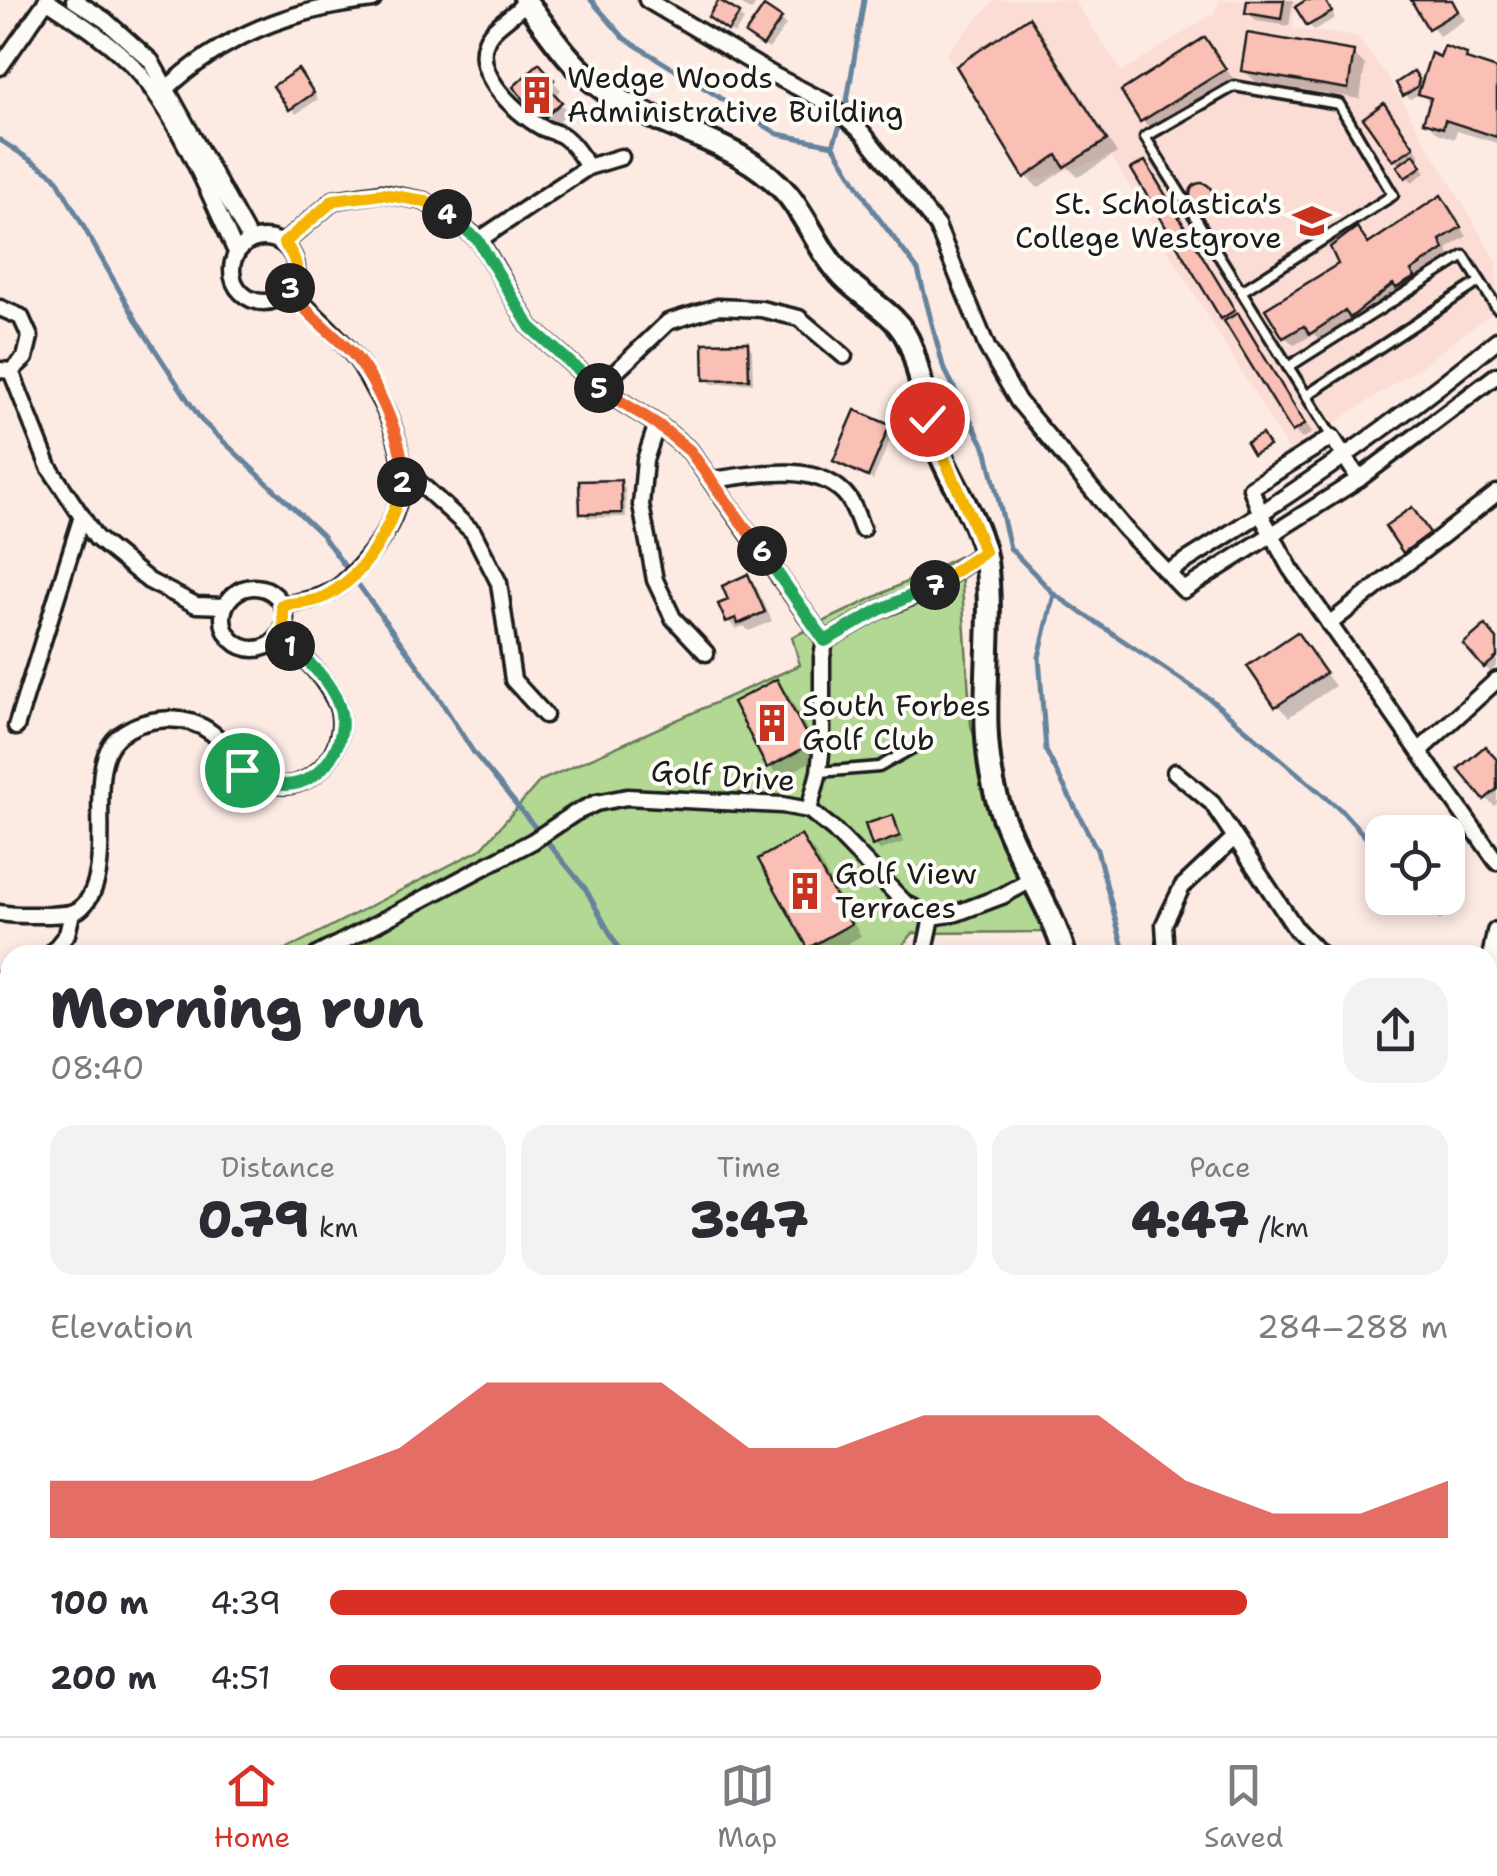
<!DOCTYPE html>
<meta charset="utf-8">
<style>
:root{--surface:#fff;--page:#f2f2f3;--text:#2b2b33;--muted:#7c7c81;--line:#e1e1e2;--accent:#d93025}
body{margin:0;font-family:"Shantell Sans",sans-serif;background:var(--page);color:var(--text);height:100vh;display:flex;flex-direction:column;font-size:38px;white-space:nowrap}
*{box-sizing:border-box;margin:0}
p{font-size:32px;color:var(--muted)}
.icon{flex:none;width:55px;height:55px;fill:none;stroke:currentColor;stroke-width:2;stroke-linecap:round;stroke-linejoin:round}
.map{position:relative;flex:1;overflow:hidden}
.sheet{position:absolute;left:0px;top:945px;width:1498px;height:792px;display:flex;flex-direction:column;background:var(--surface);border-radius:30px 30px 0 0;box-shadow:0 5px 15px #0003}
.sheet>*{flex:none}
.controls{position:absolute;left:1365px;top:815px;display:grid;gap:20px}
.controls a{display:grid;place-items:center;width:100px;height:100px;border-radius:20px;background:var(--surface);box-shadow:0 5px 15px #0003;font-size:50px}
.pin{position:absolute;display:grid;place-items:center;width:85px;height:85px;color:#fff;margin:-42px;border:5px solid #fff;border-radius:50%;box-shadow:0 2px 10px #0007}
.km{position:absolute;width:50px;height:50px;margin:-25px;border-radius:50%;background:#222;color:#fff;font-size:28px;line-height:50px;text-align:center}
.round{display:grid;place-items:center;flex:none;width:105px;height:105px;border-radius:30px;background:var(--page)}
.overview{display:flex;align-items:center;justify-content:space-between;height:170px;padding:0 50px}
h1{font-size:55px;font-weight:800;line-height:75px}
.stats{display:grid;grid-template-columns:repeat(3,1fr);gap:15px;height:170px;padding:10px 50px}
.stats div{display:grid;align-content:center;border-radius:25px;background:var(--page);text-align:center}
.stats b{font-size:50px;font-weight:800}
.stats small{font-size:28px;font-weight:400}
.stats p{font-size:28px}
.chart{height:280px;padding:20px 50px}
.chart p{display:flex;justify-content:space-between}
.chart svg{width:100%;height:180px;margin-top:10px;fill:var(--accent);opacity:.7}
ul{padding:0 50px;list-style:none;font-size:32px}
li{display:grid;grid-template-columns:160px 120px 1fr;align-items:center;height:75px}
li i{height:25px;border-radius:12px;background:var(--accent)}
.menu{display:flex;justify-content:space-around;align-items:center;height:140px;border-top:2px solid var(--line);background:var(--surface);font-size:28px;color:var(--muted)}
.menu a{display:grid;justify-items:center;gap:5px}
.menu .on{color:var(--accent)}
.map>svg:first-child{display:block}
</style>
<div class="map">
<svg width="1497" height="1736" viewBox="0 0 1497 1736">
<rect width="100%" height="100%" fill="#fceae3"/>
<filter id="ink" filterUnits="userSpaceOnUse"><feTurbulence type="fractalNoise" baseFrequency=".01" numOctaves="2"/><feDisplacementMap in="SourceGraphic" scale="20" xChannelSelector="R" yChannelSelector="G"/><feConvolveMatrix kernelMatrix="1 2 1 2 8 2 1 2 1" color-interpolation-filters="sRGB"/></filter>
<g filter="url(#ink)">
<polygon fill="#fbddd5" points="995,0 1074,0 1122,72 1214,13 1220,0 1297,0 1292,29 1356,36 1387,76 1497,262 1497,309 1417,369 1290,452 1111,156 1036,180 946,54"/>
<g fill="#b2d893" stroke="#677a58" stroke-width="2.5">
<polygon points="960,556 971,725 1006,856 1047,932 913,933 895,955 275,955 481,849 540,781 800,665 792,637"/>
<polygon points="10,1091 10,1728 1146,1728 1154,1736 0,1736 0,1096"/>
</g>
<g fill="#0003">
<polygon points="735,0 758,0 751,11"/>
<polygon points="1249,0 1293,0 1289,26 1256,21 1248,12"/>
<polygon points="1311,0 1325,0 1335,18 1314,30 1309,25"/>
<polygon points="1414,0 1453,0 1465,20 1439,36"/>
<polygon points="721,3 744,20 734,34 716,22"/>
<polygon points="780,20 786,25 769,49 754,39"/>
<polygon points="1029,20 1041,32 1117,153 1078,177 1068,167 1038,188 1026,176"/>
<polygon points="1204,40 1233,78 1151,129 1142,120"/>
<polygon points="1353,53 1365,65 1360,99 1256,82 1244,70"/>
<polygon points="1466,56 1475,65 1497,72 1497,143 1457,131 1454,139 1438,133 1426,121 1431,104 1421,93 1410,99 1405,94 1414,74 1423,86 1442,60"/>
<polygon points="539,66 561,90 554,96 568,112 553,127 516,87"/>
<polygon points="303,78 318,99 296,114 277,87"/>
<polygon points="1384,106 1421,156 1416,159 1426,172 1412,182 1395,160"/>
<polygon points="1145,164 1312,433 1302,439 1294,431 1223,317"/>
<polygon points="1198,186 1205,186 1216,199 1198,202 1194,190"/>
<polygon points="1440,199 1467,236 1447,249 1451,258 1417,281 1422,286 1360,325 1354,319 1321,341 1314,334 1294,345 1285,337 1341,265 1357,230 1370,246"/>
<polygon points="747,344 752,350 753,383 712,384 707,379"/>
<polygon points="888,427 893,433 873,480 836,461"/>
<polygon points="620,483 625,488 626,517 588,518 582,513"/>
<polygon points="1417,515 1434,539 1410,556 1405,551"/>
<polygon points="747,577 756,586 772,621 749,631 744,626 736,629 728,621 731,601"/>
<polygon points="1296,635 1335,686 1289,717 1277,705"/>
<polygon points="1497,642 1497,666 1490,672 1466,644"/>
<polygon points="776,682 788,694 821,756 781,778 769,766"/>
<polygon points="1497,763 1497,804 1494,806 1486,798"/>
<polygon points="893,818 904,842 880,850 874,844"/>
<polygon points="801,838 813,850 861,936 828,955 819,955 810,947"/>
</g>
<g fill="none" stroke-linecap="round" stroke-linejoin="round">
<g stroke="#66839d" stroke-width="5">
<polyline points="591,0 624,38 778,134 833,145 874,212 918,270 943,366 987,452 1010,548 1054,594 1210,699 1343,812 1382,855"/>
<polyline points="847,101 864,0"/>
<polyline points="0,140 55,176 139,325 201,420 322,535 421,670 474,753 585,888 622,955"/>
<polyline points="833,145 839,128"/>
<polyline points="1054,594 1039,657 1046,751 1097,850 1125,955"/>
<polyline points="1422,898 1440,917"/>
<polyline points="1095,1728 1106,1736"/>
<polyline points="1401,1728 1404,1736"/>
</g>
</g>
<g fill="#fabfb5" stroke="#1c1c1c" stroke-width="2.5">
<polygon points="719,0 740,13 728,31 708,17"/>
<polygon points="1247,0 1284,0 1281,19 1245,13"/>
<polygon points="1306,0 1325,0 1332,12 1307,26 1295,7"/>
<polygon points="1411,0 1452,0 1458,11 1428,29"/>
<polygon points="764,6 782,18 763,46 745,34"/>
<polygon points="1029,17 1107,140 1064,167 1057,155 1024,178 956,66"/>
<polygon points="1247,33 1354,51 1348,89 1241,71"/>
<polygon points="1205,37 1226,69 1140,122 1121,91"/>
<polygon points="1444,46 1467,54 1466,59 1497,69 1497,137 1445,120 1443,128 1423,122 1431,98 1418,94 1431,53 1440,57"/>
<polygon points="539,63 554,80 547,86 562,102 542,120 513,87"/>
<polygon points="298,69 314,93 289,110 273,86"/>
<polygon points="1414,71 1419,79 1417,87 1403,96 1396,83"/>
<polygon points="1384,103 1414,147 1393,161 1363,118"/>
<polygon points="1414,154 1422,166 1405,178 1397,166"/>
<polygon points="1145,161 1235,310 1221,319 1131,169"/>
<circle cx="1201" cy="194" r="11"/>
<polygon points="1441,195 1461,227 1440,240 1444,249 1411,271 1415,277 1396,288 1393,284 1350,318 1345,311 1310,334 1304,326 1283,338 1265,309 1338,264 1330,247 1357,227 1368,244"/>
<polygon points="1238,313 1305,424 1292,432 1224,321"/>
<polygon points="748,342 749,379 704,380 703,343"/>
<polygon points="855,410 890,425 868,477 833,461"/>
<polygon points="1262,434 1269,446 1253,455 1246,443"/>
<polygon points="621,480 622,513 580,514 579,481"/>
<polygon points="1412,507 1430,533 1403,553 1385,526"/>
<polygon points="748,574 765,612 738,624 736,618 726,622 718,604 728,600 722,586"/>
<polygon points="1485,625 1497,639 1497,657 1484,668 1463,644"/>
<polygon points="1297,632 1326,673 1275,707 1247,666"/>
<polygon points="777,679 811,744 767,768 733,702"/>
<polygon points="1485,746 1497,760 1497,789 1484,800 1458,769"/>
<polygon points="893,815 900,836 872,846 865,824"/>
<polygon points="801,835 851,924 808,948 758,859"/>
</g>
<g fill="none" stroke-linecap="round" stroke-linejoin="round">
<g stroke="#1c1c1c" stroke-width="15">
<g id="service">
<polyline points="1242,291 1393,195 1339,104 1234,86 1145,137 1332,437"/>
<polyline points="1288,367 1464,256 1497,308"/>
<polyline points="1307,395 1479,282"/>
<polyline points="819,772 879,767 918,745"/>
</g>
</g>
<g stroke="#1c1c1c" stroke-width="21">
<g id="minor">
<path d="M46 0C78 21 110 41 137 70 178 117 210 195 236 252"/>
<polyline points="74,0 105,20 151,61 250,240"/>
<polyline points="647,0 775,76 830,104 863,133 937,226 987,347 1018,401 1125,529 1184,590 1359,479 1497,375"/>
<path d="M526 1C516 14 501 21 491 33 465 67 514 112 541 127 548 131 557 132 563 136 573 143 582 157 588 167"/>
<polyline points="0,67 47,0"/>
<path d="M163 92C222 35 293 9 373 0"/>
<circle cx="264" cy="270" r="32"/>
<polyline points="479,240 588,167 621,157"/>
<polyline points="284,243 334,200 382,193 424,201 447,214 479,240 530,327 599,388 657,424 690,451 825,641"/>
<polyline points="0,308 21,317 30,337 25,358 11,371 0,370"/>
<polyline points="11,371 49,467 96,538 149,581 196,605 225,606"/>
<polyline points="599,388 668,322 717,307 761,309 799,318 844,356"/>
<polyline points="657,424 645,460 641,505 655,580 673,618 706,653"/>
<polyline points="404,469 473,532 499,583 513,680 545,715"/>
<polyline points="1359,479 1332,437 1251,488 1261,515 1290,568 1497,862"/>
<path d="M712 480C752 475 812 461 844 493 854 503 857 517 862 529"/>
<path d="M1168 572C1282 502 1393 426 1497 340"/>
<circle cx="254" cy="618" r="31"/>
<path d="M282 605C330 598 341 590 371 553 413 500 409 451 378 396 370 383 364 367 354 356 335 332 310 311 289 290"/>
<polyline points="1329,624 1497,493"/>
<polyline points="16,727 82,516"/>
<polyline points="1420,750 1497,680"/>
<polyline points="1175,772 1212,803 1296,929 1321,955"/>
<polyline points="809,810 819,772 822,744 822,657 825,641 879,610 928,590 984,552"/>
<path d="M0 913C15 916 30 915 45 915 57 914 73 916 82 907 121 869 79 766 120 735 145 716 186 713 212 733 233 750 240 773 268 783 315 798 357 738 334 698 318 669 304 658 279 636"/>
<polyline points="50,955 67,934 72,913"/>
<polyline points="317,955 533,841 575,813 596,803 627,797 782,805 809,810 834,830 905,903 932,917 957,913 1002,896 1031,880"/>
<polyline points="924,955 932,917"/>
<polyline points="1166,955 1164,924 1182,887 1233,839"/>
<polyline points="0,979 10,978"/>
<polyline points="0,1196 10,1192"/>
<polyline points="0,1230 10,1234"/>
<polyline points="1488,1360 1497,1364"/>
<polyline points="1488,1665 1496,1704"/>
<polyline points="249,1736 253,1728"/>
</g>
</g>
<g stroke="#1c1c1c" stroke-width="25">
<g id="tertiary">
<polyline points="1488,980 1497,932"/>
<polyline points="1488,1096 1497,1137"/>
</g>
</g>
<g stroke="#1c1c1c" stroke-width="28">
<g id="secondary">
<path d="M525 0C547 29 569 64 599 86 658 132 738 136 788 195 809 221 820 253 843 277 866 301 899 313 911 347 924 382 925 421 941 456 956 491 980 523 986 561 996 638 975 719 996 795 1011 852 1049 899 1065 955"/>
<polyline points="1344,1728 1345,1736"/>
</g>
</g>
<use href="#service" stroke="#fdfcf7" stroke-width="8"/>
<use href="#minor" stroke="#fdfcf7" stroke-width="14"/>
<use href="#tertiary" stroke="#fdfcf7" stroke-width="18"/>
<use href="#secondary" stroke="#fdfcf7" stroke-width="20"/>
</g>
</g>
<g fill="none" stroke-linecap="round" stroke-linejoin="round" filter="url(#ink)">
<g stroke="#fff" stroke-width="20">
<path id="split-1" d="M242 770C257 777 269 785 286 785 323 784 351 739 339 706 330 680 310 663 290 646"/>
</g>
<g stroke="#fff" stroke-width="20">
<path id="split-2" d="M290 646 279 636 284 626 282 605C295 603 311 603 322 598 365 578 393 527 402 482"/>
</g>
<g stroke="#fff" stroke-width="20">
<path id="split-3" d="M290 288C298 307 336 336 353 354 376 380 408 448 402 482"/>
</g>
<g stroke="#fff" stroke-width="20">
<path id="split-4" d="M290 288C301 271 296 257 284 243L334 200 382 194 424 201 447 214"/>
</g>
<g stroke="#fff" stroke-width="20">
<polyline id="split-5" points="447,214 478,240 530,327 599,388"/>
</g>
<g stroke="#fff" stroke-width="20">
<polyline id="split-6" points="599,388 657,424 690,451 762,551"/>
</g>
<g stroke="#fff" stroke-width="20">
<polyline id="split-7" points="762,551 825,641 879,610 935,585"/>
</g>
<g stroke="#fff" stroke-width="20">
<path id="split-8" d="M927 419C944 464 969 506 984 552L935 585"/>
</g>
<use href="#split-1" stroke="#22a559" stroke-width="12"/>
<use href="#split-2" stroke="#f5b400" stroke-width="12"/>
<use href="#split-3" stroke="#f0652b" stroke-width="12"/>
<use href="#split-4" stroke="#f5b400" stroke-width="12"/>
<use href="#split-5" stroke="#22a559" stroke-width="12"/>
<use href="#split-6" stroke="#f0652b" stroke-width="12"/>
<use href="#split-7" stroke="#22a559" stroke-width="12"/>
<use href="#split-8" stroke="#f5b400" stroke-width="12"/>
</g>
<defs>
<g id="building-bare" transform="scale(3)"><path d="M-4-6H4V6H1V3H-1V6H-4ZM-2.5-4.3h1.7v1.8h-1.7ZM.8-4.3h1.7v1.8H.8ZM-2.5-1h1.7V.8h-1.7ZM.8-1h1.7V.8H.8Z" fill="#c8321e" stroke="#fdfcf7" stroke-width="2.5" paint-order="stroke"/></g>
<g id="university-bare" transform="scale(3)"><path d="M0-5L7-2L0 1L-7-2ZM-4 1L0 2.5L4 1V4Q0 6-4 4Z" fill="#c8321e" stroke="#fdfcf7" stroke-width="2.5" paint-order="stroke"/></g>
</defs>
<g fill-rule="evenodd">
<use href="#building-bare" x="537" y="95"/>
<use href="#university-bare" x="1312" y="221"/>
<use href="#building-bare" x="772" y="723"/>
<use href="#building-bare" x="805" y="891"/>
</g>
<g text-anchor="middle" stroke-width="8" stroke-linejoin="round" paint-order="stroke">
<g font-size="30" fill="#1c1c1c" stroke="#fdfcf7" text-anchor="start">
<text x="567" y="88">Wedge Woods<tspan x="567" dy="34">Administrative Building</tspan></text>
<text x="1282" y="214" text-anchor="end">St. Scholastica's<tspan x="1282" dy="34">College Westgrove</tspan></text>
<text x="802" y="716">South Forbes<tspan x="802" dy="34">Golf Club</tspan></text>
<text x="835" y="884">Golf View<tspan x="835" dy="34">Terraces</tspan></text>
</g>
<g font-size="30" fill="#1c1c1c" stroke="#fdfcf7">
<text transform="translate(723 776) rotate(4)" y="10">Golf Drive</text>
</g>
</g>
</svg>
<div class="controls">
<a><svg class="icon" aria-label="locate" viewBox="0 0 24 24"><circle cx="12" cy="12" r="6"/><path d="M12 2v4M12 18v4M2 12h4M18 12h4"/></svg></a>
</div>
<div class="pin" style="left:242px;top:770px;background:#1e9e55"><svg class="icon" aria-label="arrive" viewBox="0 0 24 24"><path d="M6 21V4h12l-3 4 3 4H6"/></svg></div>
<div class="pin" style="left:927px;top:419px;background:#d93025"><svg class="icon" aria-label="check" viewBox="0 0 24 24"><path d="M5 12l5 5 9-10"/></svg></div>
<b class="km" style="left:290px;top:646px">1</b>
<b class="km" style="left:402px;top:482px">2</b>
<b class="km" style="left:290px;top:288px">3</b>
<b class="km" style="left:447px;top:214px">4</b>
<b class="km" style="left:599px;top:388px">5</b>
<b class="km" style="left:762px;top:551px">6</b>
<b class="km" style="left:935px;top:585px">7</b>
<section class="sheet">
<div class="overview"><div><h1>Morning run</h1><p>08:40</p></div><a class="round"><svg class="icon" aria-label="share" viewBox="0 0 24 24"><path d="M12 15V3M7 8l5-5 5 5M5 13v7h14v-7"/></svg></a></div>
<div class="stats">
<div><p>Distance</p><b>0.79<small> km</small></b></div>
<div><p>Time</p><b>3:47</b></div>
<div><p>Pace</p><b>4:47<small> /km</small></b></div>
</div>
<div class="chart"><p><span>Elevation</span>284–288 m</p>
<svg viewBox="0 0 160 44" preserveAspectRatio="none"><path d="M0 44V30L10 30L20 30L30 30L40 22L50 6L60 6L70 6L80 22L90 22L100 14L110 14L120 14L130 30L140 38L150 38L160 30V44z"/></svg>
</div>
<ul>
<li><b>100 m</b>4:39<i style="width:82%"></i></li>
<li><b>200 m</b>4:51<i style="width:69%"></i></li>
</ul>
</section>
</div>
<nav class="menu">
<a class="on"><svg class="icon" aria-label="home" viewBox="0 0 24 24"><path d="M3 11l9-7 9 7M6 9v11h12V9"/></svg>Home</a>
<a><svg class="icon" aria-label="map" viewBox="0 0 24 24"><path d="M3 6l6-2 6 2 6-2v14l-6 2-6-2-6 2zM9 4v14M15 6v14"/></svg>Map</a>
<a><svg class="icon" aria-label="saved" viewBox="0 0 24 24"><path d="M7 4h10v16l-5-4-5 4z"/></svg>Saved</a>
</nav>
